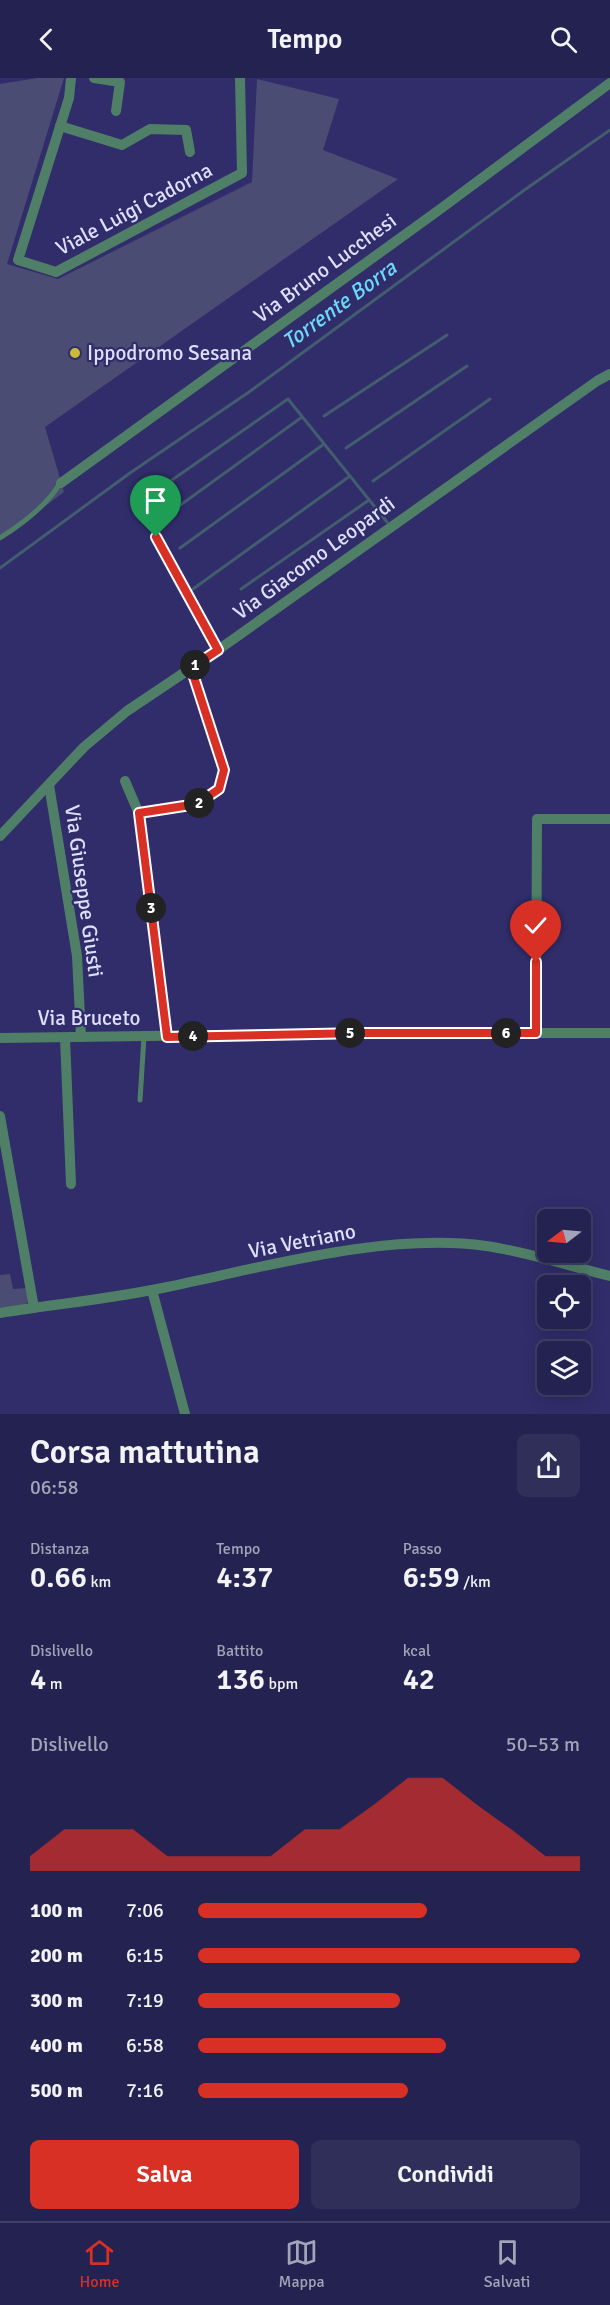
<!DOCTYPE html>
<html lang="it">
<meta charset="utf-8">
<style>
:root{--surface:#242250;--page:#302f5a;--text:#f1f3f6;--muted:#a3a4b7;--line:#413f67;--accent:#d93025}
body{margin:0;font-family:Signika,sans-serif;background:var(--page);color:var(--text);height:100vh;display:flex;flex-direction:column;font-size:22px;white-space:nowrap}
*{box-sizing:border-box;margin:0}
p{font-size:20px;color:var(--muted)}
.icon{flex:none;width:33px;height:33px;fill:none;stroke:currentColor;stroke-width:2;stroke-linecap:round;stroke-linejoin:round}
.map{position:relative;height:1336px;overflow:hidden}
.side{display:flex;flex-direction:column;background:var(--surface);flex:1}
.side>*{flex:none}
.needle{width:39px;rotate:254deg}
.buttons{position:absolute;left:537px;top:1131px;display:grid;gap:12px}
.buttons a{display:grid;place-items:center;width:54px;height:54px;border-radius:9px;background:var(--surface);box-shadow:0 3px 15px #0003,0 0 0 2px var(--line);font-size:30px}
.pin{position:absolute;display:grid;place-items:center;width:51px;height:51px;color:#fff;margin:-62px -26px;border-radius:50% 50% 50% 0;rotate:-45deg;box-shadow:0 0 6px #0007}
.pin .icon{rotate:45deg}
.km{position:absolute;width:30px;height:30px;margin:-15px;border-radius:50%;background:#222;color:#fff;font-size:16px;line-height:30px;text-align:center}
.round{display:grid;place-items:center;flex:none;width:63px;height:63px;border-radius:9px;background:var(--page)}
.head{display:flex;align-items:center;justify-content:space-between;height:102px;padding:0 30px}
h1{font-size:33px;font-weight:600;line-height:45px}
.figures{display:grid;grid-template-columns:repeat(3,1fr);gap:9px;height:102px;padding:6px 30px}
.figures div{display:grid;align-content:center}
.figures b{font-size:30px;font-weight:600}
.figures small{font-size:16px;font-weight:400}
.figures p{font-size:16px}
.chart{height:168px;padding:12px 30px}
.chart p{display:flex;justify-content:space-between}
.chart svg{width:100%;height:108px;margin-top:6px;fill:var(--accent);opacity:.7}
.cta{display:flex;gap:12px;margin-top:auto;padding:12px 30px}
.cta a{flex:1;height:69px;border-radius:9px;background:var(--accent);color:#fff;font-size:24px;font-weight:600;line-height:69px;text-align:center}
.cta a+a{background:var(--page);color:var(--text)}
ul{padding:0 30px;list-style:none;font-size:20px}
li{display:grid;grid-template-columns:96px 72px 1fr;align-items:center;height:45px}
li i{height:15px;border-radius:8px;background:var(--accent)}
header{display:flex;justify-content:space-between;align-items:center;height:78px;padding:0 30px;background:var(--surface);font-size:27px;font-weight:600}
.dock{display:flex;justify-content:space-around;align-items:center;height:84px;border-top:2px solid var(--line);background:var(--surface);font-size:16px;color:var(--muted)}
.dock a{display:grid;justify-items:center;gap:3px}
.dock .selected{color:var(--accent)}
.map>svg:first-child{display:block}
</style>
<header><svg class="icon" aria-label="back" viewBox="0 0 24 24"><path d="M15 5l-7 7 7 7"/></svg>Tempo<svg class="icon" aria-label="search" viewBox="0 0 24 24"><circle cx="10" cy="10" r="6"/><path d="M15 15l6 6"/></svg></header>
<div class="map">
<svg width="610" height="1336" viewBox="0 0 610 1336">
<rect width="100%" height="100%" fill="#302d6a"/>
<g fill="#4a4c73">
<polygon points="37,0 64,0 7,186 58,201 252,104 257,1 339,21 323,72 398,101 45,349 64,414 0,462 0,6"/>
<polygon points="10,1196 13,1211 26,1210 28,1224 22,1229 0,1233 0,1197"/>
</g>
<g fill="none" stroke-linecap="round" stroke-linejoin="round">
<g stroke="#425d6e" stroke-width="3">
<polyline points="324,338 447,257"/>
<polyline points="346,370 467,288"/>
<polyline points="373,403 490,321"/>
<polyline points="162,435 152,416 288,321 387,444"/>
<polyline points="168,436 302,339"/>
<polyline points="180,470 324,366"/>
<polyline points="0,490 130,395 249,314 523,113 610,52"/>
<polyline points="193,511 350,398"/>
<polyline points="241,511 369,422"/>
</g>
<g stroke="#507f67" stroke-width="5">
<path d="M0 460C22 446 47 428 60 405"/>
<polyline points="140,1022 144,959"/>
</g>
<g stroke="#507f67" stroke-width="10">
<polyline points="71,0 69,20 18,182 56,194 242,95 240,0"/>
<polyline points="94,0 120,4 116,33"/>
<polyline points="60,48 122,67 150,51 186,52 190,74"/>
<polyline points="61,405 439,132 610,5"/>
<polyline points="156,459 218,572"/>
<polyline points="125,703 140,738 167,959"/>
<polyline points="49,707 77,878 81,959"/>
<polyline points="139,735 197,726 219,711 224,692 191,590"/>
<polyline points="0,758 84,669 127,633 218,572 597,303 610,296"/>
<polyline points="536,955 537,741 610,741"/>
<polyline points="0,960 363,955 610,955"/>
<polyline points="65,960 71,1106"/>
<polyline points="0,1038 34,1230"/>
<polyline points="152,1212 185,1336"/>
<path d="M0 1235C56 1226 111 1221 167 1209 264 1189 387 1154 486 1168 528 1174 569 1188 610 1198"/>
</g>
</g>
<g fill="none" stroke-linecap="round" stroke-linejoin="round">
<g stroke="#fff" stroke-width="12">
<polyline id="route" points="156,459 218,572 191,590 224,692 219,711 197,726 139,735 167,959 363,955 536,955 536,884"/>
</g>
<use href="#route" stroke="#d93025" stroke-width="8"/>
</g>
<circle fill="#cbba39" stroke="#302d6a" stroke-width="2" cx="75" cy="275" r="6"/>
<g text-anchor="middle" stroke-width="4.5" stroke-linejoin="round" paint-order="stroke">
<g font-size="21" fill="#dcdffd" stroke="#302d6a">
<text transform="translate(134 131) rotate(-28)" y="7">Viale Luigi Cadorna</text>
<text transform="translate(325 190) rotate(-36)" y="7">Via Bruno Lucchesi</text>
<text transform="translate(314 480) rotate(-36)" y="7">Via Giacomo Leopardi</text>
<text transform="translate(84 813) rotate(82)" y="7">Via Giuseppe Giusti</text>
<text x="89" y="947">Via Bruceto</text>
<text transform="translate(302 1163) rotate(-11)" y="7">Via Vetriano</text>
</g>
<g font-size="21" fill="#dcdffd" stroke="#302d6a" text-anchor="start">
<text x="87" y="282">Ippodromo Sesana</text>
</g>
<g font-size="22" font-style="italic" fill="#6cd8fa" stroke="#302d6a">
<text transform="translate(339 226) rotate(-36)" y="8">Torrente Borra</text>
</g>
</g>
</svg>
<div class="buttons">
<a><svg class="needle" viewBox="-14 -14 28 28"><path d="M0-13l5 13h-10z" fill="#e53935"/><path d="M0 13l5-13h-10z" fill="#a3a4b7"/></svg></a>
<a><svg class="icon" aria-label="locate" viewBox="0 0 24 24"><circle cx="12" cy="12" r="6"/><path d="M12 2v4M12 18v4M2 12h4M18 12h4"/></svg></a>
<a><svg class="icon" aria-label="layers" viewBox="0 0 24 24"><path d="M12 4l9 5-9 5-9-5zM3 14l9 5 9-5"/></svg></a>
</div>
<div class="pin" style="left:156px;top:459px;background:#1e9e55"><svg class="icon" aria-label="arrive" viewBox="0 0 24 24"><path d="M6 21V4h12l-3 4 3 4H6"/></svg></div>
<div class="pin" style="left:536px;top:884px;background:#d93025"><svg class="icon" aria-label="check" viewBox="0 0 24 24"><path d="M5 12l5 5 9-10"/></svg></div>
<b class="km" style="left:195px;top:587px">1</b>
<b class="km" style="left:199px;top:725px">2</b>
<b class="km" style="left:151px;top:830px">3</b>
<b class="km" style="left:193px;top:958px">4</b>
<b class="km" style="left:350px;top:955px">5</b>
<b class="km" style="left:506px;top:955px">6</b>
</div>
<section class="side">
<div class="head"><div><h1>Corsa mattutina</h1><p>06:58</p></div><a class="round"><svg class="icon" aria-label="share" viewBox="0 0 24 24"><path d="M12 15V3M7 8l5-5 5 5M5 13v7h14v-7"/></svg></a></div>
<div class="figures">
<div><p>Distanza</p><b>0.66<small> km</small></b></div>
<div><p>Tempo</p><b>4:37</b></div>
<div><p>Passo</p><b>6:59<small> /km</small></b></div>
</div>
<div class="figures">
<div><p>Dislivello</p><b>4<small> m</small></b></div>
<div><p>Battito</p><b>136<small> bpm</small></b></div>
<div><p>kcal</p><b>42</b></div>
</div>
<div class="chart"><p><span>Dislivello</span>50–53 m</p>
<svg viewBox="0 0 160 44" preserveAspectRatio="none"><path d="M0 44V38L10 27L20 27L30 27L40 38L50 38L60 38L70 38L80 27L90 27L100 17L110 6L120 6L130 17L140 27L150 38L160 38V44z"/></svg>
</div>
<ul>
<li><b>100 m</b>7:06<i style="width:60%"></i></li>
<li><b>200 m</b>6:15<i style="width:100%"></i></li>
<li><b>300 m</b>7:19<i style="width:53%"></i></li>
<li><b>400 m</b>6:58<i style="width:65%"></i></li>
<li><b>500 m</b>7:16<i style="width:55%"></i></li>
</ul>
<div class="cta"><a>Salva</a><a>Condividi</a></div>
</section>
<nav class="dock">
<a class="selected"><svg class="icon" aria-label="home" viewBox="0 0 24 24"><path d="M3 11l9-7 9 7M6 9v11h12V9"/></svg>Home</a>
<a><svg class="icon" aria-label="map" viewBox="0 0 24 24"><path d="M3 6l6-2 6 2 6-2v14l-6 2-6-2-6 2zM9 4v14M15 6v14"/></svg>Mappa</a>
<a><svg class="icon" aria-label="saved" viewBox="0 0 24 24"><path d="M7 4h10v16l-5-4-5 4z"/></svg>Salvati</a>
</nav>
